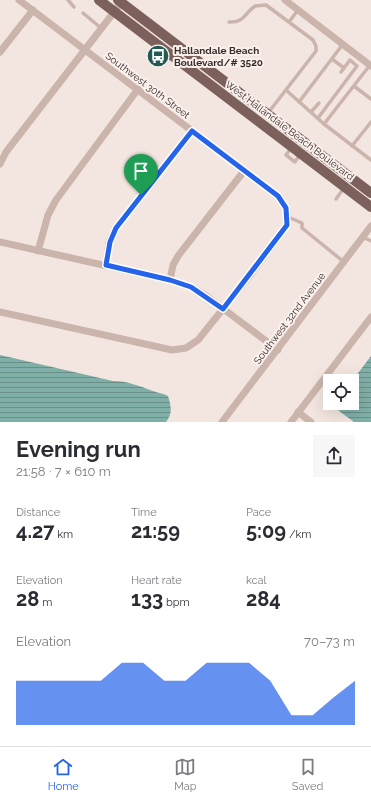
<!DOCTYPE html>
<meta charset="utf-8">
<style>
:root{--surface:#fff;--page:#f7f7f7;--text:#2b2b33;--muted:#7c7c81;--line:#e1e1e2;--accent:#2563eb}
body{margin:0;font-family:Raleway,sans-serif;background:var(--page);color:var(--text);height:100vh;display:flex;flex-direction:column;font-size:15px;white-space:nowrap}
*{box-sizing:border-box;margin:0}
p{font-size:13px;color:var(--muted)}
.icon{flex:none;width:22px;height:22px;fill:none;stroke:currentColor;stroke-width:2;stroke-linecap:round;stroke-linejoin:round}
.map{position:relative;height:422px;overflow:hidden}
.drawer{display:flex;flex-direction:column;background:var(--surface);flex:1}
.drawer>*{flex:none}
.controls{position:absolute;left:323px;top:374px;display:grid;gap:8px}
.controls a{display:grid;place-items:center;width:36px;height:36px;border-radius:0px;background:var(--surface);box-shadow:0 4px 16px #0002;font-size:20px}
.pin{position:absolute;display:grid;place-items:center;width:34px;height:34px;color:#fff;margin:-41px -17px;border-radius:50% 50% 50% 0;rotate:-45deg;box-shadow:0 0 4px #0007}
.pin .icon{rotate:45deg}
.round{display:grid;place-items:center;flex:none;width:42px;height:42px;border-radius:0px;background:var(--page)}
.headline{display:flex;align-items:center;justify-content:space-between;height:68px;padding:0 16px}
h1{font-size:22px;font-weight:700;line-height:30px}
.figures{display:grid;grid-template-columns:repeat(3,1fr);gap:6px;height:68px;padding:4px 16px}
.figures div{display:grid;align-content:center}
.figures b{font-size:20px;font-weight:700}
.figures small{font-size:11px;font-weight:400}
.figures p{font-size:11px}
.chart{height:112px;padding:8px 16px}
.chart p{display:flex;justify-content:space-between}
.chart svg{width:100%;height:72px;margin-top:4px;fill:var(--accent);opacity:.7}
.tab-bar{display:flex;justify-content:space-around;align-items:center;height:56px;border-top:1px solid var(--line);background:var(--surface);font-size:11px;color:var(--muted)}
.tab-bar a{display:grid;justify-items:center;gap:2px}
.tab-bar .current{color:var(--accent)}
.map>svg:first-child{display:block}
</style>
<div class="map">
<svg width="371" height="422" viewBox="0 0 371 422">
<defs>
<pattern id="water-rules" width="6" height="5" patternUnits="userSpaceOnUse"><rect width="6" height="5" fill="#80afa8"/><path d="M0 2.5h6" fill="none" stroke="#6a8f89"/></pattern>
</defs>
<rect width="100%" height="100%" fill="#f3e6e0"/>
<g fill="url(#water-rules)">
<path d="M0 355 113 381C127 381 140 386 153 391 158 393 163 393 168 396 171 406 173 413 166 422H0Z"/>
<polygon points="371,356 371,422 354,422 335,408 334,403 352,403 352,381"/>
</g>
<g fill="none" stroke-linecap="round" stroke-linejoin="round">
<g stroke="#cbb4ac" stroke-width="3.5">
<polyline points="68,0 74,7"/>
<polyline points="83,13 101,28"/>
<path d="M229 22C244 23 244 14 255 6L266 5 313 40 316 46V51L268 113"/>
<polyline points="289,22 298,10"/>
<polyline points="332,59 344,68"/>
<polyline points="370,65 324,124 371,160"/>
<polyline points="354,86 371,99"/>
<polyline points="286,90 324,124"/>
<polyline points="299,102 343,44"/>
<polyline points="311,112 319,103"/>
<polyline points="318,118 357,66 350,60 341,72"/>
<polyline points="352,146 371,122"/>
<polyline points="291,148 286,155 295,162 300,154"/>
<polyline points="336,199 344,188"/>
<polyline points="288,217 302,223 302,228 344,262"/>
<polyline points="363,237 371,241"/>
</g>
<g stroke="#cbb4ac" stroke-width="7">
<polyline points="285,0 371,66"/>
<polyline points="0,52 33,10"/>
<polyline points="0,164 6,152 121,3"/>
<polyline points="0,242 170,280 191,287 205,295 278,350"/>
<polyline points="38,251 48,215 56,200 138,89"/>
<polyline points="106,265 109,242 116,228 192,131"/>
<polyline points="170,280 173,265 178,256 244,171"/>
<path d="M0 312 172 350 186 348 198 340 251 274 287 225C288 213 286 206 278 196L19 0"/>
<polyline points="298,412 311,422"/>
<polyline points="222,422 371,226"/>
<polyline points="291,422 371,317"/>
</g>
<g stroke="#7b605c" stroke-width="10">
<polyline points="99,0 371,207"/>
<polyline points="118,0 371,193"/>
</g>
</g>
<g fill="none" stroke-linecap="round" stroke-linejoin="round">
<g stroke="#fff" stroke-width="8">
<polygon id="route" points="192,131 278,196 286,208 287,225 223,309 191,287 170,280 106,265 110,242 116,228"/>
</g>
<use href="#route" stroke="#2563eb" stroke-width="5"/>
</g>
<defs>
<g id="bus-disc" transform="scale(1.15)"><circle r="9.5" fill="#215a52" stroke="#faf1ed"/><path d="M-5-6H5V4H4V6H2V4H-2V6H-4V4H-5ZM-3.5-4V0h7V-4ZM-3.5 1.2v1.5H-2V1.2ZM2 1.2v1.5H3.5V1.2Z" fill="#fff"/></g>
</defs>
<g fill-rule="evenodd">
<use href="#bus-disc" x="158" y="56"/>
</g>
<g text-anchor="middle" stroke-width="4" stroke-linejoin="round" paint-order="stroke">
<g font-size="10" font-weight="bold" fill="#392c2b" stroke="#faf1ed" text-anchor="start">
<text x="174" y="54">Hallandale Beach<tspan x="174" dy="12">Boulevard/# 3520</tspan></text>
</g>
<g font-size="10" fill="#392c2b" stroke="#faf1ed">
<text transform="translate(148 85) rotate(37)" y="4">Southwest 30th Street</text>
<text transform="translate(290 130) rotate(37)" y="4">West Hallandale Beach Boulevard</text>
<text transform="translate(289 318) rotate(-53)" y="4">Southwest 32nd Avenue</text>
</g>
</g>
</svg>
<div class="controls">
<a><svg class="icon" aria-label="locate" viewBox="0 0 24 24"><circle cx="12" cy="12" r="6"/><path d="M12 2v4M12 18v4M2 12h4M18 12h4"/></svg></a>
</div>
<div class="pin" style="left:141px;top:195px;background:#1e9e55"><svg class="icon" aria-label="arrive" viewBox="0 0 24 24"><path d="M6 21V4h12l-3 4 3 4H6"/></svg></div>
</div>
<section class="drawer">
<div class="headline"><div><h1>Evening run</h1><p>21:58 · 7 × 610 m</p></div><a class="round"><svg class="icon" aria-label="share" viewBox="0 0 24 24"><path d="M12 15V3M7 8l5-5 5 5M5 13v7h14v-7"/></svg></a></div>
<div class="figures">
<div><p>Distance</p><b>4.27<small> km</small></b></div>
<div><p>Time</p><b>21:59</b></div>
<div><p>Pace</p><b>5:09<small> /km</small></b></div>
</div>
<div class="figures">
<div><p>Elevation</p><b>28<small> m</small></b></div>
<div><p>Heart rate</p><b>133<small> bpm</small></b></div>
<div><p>kcal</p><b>284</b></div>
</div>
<div class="chart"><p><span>Elevation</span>70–73 m</p>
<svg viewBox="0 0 160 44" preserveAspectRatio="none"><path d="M0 44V17L10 17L20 17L30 17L40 17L50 6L60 6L70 17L80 17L90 6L100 6L110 6L120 17L130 38L140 38L150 27L160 17V44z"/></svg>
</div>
</section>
<nav class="tab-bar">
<a class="current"><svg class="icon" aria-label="home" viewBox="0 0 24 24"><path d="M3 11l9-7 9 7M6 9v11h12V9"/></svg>Home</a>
<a><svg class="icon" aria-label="map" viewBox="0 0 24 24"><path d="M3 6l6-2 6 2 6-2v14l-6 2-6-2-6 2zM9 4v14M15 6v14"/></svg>Map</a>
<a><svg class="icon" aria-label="saved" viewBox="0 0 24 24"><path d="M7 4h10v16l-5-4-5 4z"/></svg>Saved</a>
</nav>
